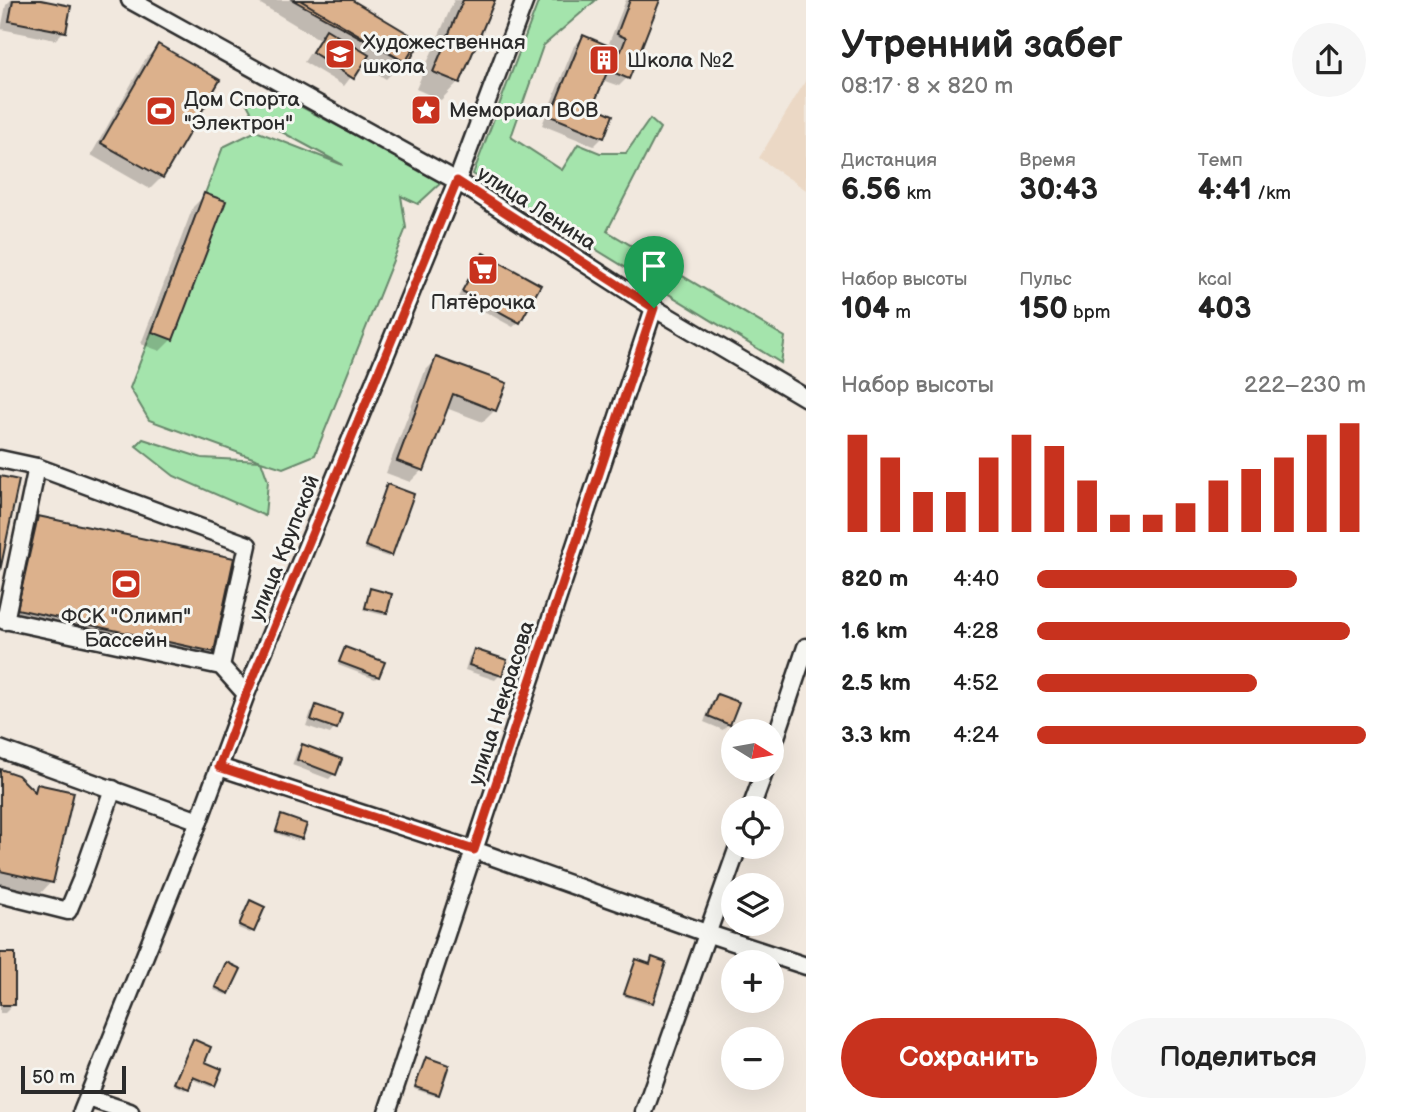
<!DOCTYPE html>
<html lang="ru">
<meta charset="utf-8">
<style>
:root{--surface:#fff;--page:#f6f6f6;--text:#222;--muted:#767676;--accent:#c8321e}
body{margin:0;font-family:"Balsamiq Sans",sans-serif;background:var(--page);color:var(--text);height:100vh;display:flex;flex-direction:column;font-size:26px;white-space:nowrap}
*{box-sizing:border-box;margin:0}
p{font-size:23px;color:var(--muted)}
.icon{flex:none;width:38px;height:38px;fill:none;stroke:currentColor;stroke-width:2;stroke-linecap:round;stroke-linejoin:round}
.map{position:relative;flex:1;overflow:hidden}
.side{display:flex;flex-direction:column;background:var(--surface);width:595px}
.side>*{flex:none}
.needle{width:46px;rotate:101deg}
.fabs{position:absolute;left:721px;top:719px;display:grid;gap:14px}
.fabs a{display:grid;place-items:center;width:63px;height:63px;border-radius:50%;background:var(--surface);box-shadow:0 7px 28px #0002;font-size:35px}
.scale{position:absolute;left:21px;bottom:18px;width:105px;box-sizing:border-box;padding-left:7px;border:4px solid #2b2b2b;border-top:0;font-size:19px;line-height:24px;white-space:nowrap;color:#2b2b2b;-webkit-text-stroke:5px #f6f6f2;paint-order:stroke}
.pin{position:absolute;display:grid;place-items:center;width:60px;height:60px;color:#fff;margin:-72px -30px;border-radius:50% 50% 50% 0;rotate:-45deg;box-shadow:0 0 7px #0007}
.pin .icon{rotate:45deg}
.round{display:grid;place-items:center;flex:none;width:74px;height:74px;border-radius:37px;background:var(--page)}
.headline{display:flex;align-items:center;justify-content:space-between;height:119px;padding:0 35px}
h1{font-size:38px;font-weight:600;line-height:52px}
.metrics{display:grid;grid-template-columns:repeat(3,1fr);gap:10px;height:119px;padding:7px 35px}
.metrics div{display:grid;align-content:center}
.metrics b{font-size:30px;font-weight:600}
.metrics small{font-size:19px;font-weight:400}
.metrics p{font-size:19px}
.chart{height:196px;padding:14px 35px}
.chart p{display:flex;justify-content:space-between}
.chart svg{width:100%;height:126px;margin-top:7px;stroke:var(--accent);stroke-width:6}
.action{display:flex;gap:14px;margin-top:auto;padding:14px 35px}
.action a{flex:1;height:80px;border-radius:42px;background:var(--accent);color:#fff;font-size:28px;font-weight:600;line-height:80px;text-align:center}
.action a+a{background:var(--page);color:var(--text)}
ul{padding:0 35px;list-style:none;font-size:23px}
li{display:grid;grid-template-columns:112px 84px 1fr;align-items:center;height:52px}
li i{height:18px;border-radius:9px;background:var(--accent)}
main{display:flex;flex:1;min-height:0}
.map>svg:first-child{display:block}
</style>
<main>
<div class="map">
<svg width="806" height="1112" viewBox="0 0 806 1112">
<rect width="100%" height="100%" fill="#f1e8de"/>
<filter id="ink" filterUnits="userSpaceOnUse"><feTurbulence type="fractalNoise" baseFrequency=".0143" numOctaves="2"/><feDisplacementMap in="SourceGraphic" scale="14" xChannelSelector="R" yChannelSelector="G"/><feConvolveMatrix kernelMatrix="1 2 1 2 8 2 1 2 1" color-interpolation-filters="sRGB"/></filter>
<g filter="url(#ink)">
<polygon fill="#ebd8c5" points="806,80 806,190 759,158"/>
<g fill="#a4e4ac" stroke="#68886c" stroke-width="2">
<polygon points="539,0 596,0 543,46 511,137 562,170 578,144 600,153 626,153 650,119 660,128 607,231 785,337 781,363 473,174"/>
<polygon points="273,92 443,181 418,204 401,196 406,228 315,455 283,468 261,461 268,481 265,516 174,476 136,446 143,439 202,458 261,461 149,420 130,388 223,147 256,131 343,165 254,117 245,100"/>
</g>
<g fill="#0003">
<polygon points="11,0 32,0 64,31 55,40 1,29 6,5"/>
<polygon points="260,0 348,0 404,61 386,79 361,64 344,86 304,62 319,39 259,3"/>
<polygon points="454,0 493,0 458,82 441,100 416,89"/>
<polygon points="626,0 659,0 627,78 619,86 602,80 591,107 603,137 594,146 542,125 574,46 583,37 617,51 619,47 609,43"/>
<polygon points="158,47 218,81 162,177 150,189 91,155 146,58"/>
<polygon points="205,195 223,202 172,339 160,351 141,344 193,207"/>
<polygon points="483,255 519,322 513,327 458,297 478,261"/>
<polygon points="437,359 495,410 483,422 446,408 422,470 410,482 386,473 425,371"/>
<polygon points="386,488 390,555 388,557 364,549"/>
<polygon points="38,517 212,651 203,660 9,618 29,526"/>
<polygon points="371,590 385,613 383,615 363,610"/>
<polygon points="345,649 378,676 375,679 338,665"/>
<polygon points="475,651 500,675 495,680 465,670 469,657"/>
<polygon points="717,696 728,724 723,730 704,722 712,701"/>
<polygon points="317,707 335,728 330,734 306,726 311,712"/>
<polygon points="303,746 334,774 329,779 292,765 297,752"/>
<polygon points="0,772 33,791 38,786 51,882 40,894 0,886"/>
<polygon points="282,817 305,825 298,841 275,833"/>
<polygon points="248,904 252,931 250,933 238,928"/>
<polygon points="0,955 14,1004 5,1013 0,1013"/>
<polygon points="653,959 651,1002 649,1005 623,996 634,964 636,961 649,966"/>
<polygon points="224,967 228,993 226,995 214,990"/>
<polygon points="193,1041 213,1085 211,1087 191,1079 185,1090 173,1085"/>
<polygon points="426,1059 437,1094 435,1096 414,1089"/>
</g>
<g fill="#dcb18c" stroke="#2b2b2b" stroke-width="2">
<polygon points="13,0 41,0 71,6 66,32 9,21"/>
<polygon points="293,0 349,0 420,42 408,64"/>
<polygon points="300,0 352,0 419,40 405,62"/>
<polygon points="463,0 495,0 460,83 433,72"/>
<polygon points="630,0 660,0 629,79 608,70 593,106 613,115 604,138 550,116 583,35 621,51 626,38 617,34"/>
<polygon points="326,29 369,55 354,79 312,52"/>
<polygon points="158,44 220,80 163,178 101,143"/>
<polygon points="204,193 226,201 173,340 152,332"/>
<polygon points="483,253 541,285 520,323 462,291"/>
<polygon points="436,357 507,383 496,411 453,394 424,471 397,461"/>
<polygon points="0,476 19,480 0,571"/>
<polygon points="387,484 414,494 392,556 365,546"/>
<polygon points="38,516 234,558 214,652 17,609"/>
<polygon points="370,588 392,594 387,613 365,608"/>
<polygon points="345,647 385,662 379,677 339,662"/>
<polygon points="474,649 507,660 502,676 469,665"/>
<polygon points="717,694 739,702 730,725 708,716"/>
<polygon points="316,705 342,714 337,729 311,720"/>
<polygon points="302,744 342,759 336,775 297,760"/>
<polygon points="0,769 18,775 35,792 37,784 74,792 53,883 0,871"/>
<polygon points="281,815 307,824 302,839 276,831"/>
<polygon points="250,900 265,907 254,932 239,925"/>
<rect x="0" y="953" width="15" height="52"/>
<polygon points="652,957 666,962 653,1003 624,994 636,959 650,964"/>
<polygon points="226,962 241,969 229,994 215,987"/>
<polygon points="193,1039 211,1047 205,1062 222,1069 215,1086 193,1077 189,1089 174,1083"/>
<polygon points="426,1057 449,1065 439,1095 415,1087"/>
</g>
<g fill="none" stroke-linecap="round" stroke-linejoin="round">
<g stroke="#2b2b2b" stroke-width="21">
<g id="minor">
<polyline points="130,0 457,181 654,308 806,398"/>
<polyline points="0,459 37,467 248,545 221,666"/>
<polyline points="0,619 221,666 246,694"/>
<polyline points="5,621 37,467"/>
<polyline points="0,749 199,821"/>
<polyline points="772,749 806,647"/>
<polyline points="219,767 474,850 709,934 806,966"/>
<polyline points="751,808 765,770"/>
<polyline points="0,894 68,911 81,880 113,789"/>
<polyline points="88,1098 130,1112"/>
<polyline points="82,1112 199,821 246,694 457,181 525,0"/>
<polyline points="387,1112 654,308"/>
<polyline points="644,1112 738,847"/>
</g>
</g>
<use href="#minor" stroke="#f6f6f2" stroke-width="16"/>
</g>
</g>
<g fill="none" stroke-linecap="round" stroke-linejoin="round" filter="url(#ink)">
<g stroke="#fff" stroke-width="14">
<polygon id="route" points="457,181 654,308 474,850 219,767 246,695"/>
</g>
<use href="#route" stroke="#c8321e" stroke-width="9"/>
</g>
<defs>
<g id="school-square" transform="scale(1.575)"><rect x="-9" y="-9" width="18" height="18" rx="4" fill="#c8321e" stroke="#f6f6f2"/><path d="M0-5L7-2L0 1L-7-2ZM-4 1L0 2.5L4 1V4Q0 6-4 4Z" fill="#fff"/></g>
<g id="building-square" transform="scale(1.575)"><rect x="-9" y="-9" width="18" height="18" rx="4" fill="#c8321e" stroke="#f6f6f2"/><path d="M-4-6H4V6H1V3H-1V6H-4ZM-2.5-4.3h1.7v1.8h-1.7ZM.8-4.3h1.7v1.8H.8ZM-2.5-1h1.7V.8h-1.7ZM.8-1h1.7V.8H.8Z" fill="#fff"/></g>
<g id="sight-square" transform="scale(1.575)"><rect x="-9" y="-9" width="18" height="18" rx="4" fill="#c8321e" stroke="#f6f6f2"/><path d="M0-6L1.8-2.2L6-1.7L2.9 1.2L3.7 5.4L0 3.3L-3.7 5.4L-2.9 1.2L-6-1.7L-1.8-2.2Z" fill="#fff"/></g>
<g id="stadium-square" transform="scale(1.575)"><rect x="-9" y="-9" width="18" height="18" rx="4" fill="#c8321e" stroke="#f6f6f2"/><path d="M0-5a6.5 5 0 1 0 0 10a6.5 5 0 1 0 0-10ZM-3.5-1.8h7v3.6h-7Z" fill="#fff"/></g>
<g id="supermarket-square" transform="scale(1.575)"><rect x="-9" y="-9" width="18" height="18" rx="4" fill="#c8321e" stroke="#f6f6f2"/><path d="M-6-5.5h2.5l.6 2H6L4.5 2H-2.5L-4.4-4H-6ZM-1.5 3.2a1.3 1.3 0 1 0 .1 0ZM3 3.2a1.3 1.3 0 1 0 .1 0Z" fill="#fff"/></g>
</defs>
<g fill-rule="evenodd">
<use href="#school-square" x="340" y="54"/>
<use href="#building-square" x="604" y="60"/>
<use href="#sight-square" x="426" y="110"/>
<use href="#stadium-square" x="161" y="111"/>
<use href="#supermarket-square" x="483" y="270"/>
<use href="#stadium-square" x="126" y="584"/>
</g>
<g text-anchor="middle" stroke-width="6" stroke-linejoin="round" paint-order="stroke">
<g font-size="21" fill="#2b2b2b" stroke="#f6f6f2" text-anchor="start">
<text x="363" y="49">Художественная<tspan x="363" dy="24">школа</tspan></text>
<text x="627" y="67">Школа №2</text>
<text x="184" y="106">Дом Спорта<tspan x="184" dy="24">"Электрон"</tspan></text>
<text x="449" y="117">Мемориал ВОВ</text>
<text x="483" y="309" text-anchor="middle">Пятёрочка</text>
<text x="126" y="623" text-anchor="middle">ФСК "Олимп"<tspan x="126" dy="24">Бассейн</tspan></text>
</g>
<g font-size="21" fill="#2b2b2b" stroke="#f6f6f2">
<text transform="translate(537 208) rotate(33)" y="7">улица Ленина</text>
<text transform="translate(284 548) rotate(-68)" y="7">улица Крупской</text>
<text transform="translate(501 703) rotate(-72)" y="7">улица Некрасова</text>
</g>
</g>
</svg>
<div class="fabs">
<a><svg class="needle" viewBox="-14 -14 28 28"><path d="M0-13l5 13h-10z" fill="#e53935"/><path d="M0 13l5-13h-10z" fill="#767676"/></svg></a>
<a><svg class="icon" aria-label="locate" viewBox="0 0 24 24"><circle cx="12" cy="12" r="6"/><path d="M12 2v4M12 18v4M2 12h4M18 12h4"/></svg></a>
<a><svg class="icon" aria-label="layers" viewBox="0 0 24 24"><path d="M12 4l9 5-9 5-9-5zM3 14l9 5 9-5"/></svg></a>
<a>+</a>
<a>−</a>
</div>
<div class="scale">50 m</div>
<div class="pin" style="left:654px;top:308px;background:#1e9e55"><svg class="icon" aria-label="arrive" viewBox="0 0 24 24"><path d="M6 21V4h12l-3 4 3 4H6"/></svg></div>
</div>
<section class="side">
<div class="headline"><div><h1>Утренний забег</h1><p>08:17 · 8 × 820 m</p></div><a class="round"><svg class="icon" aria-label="share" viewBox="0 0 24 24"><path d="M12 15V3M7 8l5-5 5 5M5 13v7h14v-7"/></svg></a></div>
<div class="metrics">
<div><p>Дистанция</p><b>6.56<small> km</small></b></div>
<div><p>Время</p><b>30:43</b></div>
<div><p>Темп</p><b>4:41<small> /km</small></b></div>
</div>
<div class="metrics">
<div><p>Набор высоты</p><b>104<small> m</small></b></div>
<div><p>Пульс</p><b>150<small> bpm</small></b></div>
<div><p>kcal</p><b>403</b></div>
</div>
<div class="chart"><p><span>Набор высоты</span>222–230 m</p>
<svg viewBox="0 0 160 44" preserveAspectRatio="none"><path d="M5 44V10M15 44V18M25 44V30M35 44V30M45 44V18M55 44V10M65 44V14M75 44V26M85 44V38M95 44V38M105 44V34M115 44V26M125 44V22M135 44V18M145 44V10M155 44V6"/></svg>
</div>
<ul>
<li><b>820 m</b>4:40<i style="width:79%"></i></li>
<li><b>1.6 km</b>4:28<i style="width:95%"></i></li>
<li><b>2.5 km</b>4:52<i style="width:67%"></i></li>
<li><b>3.3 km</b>4:24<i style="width:100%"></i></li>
</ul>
<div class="action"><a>Сохранить</a><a>Поделиться</a></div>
</section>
</main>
